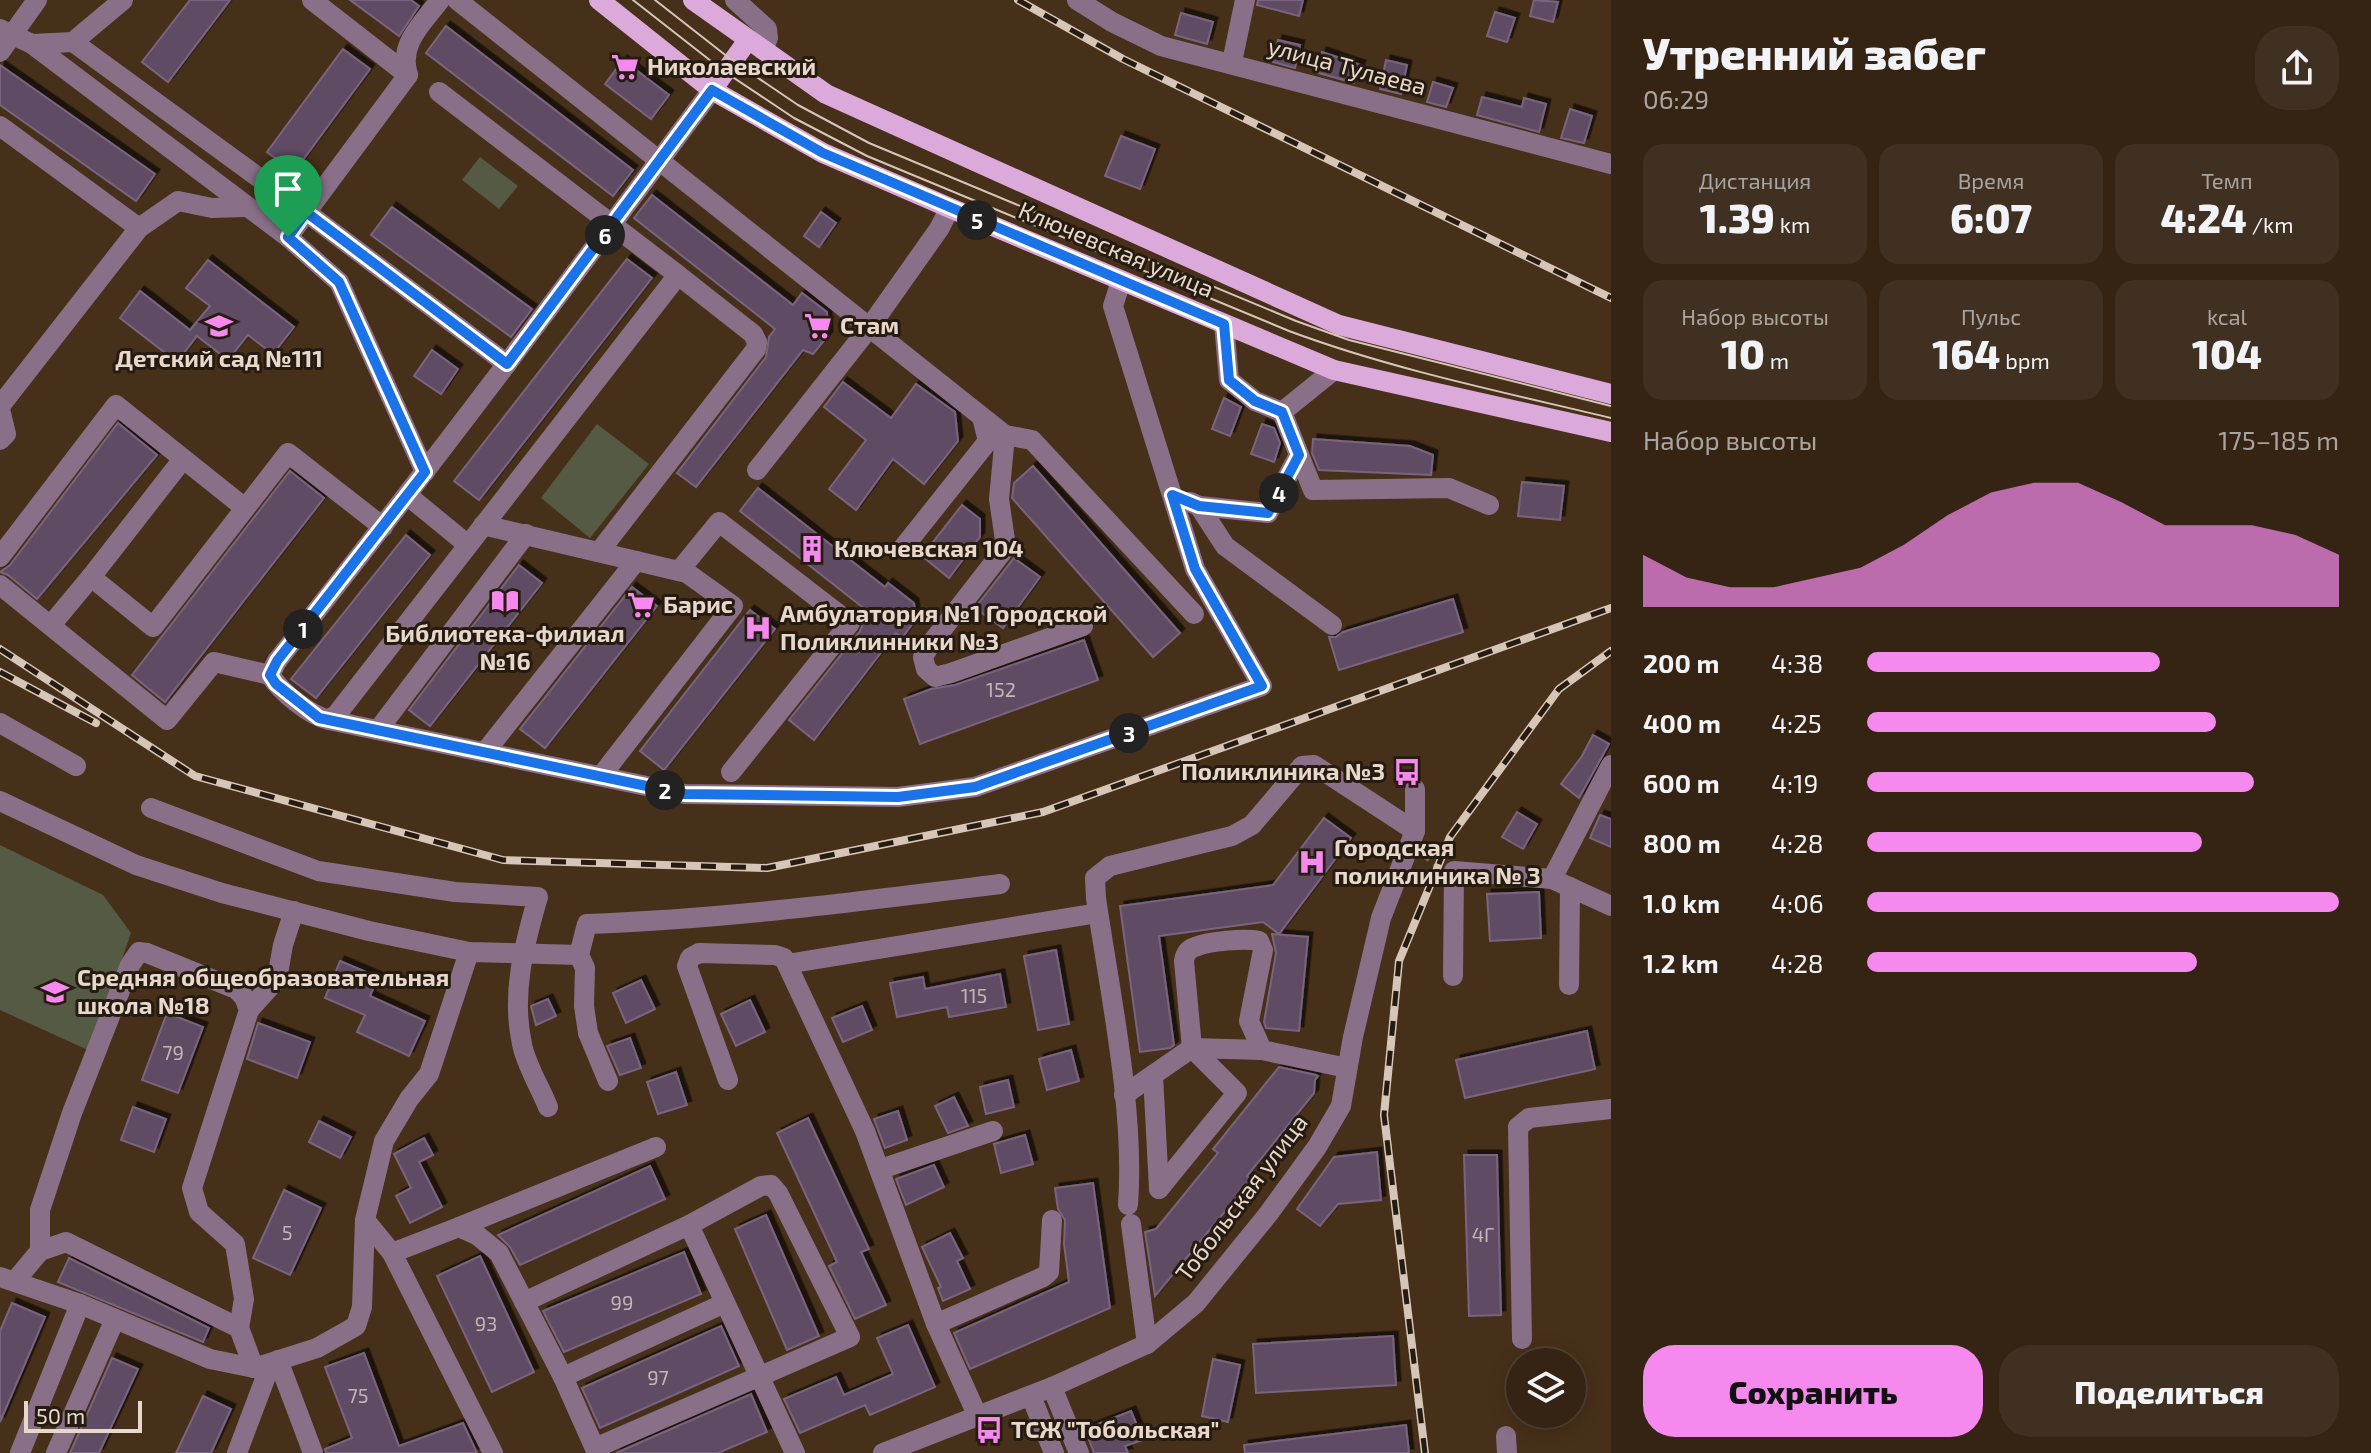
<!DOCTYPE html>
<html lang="ru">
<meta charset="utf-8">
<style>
:root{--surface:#352413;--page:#403021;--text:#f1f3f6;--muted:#aaa4a0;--line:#4f4133;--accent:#f589ee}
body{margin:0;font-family:"Exo 2",sans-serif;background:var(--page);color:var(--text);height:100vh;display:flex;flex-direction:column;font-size:30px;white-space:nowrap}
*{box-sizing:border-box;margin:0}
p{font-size:26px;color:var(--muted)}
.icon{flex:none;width:44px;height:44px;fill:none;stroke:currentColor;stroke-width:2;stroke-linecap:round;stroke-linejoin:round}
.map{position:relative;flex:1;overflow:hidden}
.side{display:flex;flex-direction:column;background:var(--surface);width:760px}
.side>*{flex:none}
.fabs{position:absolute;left:1506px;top:1348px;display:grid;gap:16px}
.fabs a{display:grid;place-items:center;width:80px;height:80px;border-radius:50%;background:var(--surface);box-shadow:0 4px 20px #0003,0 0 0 2px var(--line);font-size:40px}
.scale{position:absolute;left:24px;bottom:20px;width:118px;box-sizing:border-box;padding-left:8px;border:4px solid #e8d8cb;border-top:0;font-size:22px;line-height:28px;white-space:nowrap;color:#e8d8cb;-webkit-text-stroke:6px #251b11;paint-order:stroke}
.pin{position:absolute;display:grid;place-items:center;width:68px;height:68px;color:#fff;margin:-82px -34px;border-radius:50% 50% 50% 0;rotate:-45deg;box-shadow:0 0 8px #0007}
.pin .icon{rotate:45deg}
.km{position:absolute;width:40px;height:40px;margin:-20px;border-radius:50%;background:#222;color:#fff;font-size:22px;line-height:40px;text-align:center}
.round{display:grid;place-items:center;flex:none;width:84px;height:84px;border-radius:32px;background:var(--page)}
.overview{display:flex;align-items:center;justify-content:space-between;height:136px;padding:0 32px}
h1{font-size:44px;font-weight:800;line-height:60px}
.figures{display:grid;grid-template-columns:repeat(3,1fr);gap:12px;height:136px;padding:8px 32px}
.figures div{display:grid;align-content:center;border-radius:20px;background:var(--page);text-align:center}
.figures b{font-size:40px;font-weight:800}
.figures small{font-size:22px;font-weight:400}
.figures p{font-size:22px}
.chart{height:224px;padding:16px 32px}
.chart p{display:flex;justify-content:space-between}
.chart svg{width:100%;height:144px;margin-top:8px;fill:var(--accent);opacity:.7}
.action{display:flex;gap:16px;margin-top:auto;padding:16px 32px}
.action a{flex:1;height:92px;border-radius:32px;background:var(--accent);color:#111;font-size:32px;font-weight:800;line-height:92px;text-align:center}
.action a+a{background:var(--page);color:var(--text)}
ul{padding:0 32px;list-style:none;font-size:26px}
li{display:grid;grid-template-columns:128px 96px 1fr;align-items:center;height:60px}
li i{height:20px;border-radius:10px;background:var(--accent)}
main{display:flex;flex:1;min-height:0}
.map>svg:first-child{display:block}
</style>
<main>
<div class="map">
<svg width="1611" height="1453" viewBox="0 0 1611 1453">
<defs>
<filter id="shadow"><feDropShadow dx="4.5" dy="-4.5" stdDeviation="0" flood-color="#0009"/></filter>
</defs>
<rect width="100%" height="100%" fill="#473019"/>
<g fill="#545a44">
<polygon points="480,157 518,186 499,209 462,180"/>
<polygon points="597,424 649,464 590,538 541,498"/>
<polygon points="0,845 103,895 131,933 90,1051 0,1010"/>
</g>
<g fill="#604b65" stroke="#7a647f" stroke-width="2" filter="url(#shadow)">
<polygon points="190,0 230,0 168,82 142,62"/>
<polygon points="350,0 411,0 419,6 399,36"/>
<polygon points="1258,0 1303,0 1299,16 1257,5"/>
<polygon points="1534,0 1558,2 1553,22 1530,16"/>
<polygon points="1495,12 1515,18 1507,42 1487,36"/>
<polygon points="1181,13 1213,22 1207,44 1175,35"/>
<polygon points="446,26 633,170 613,196 426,53"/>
<polygon points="1278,40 1300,45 1295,68 1273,62"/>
<polygon points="343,49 370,69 294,172 267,152"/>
<polygon points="1322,52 1361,65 1354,83 1315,72"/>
<polygon points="623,60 669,95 651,119 605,84"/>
<polygon points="1386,60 1407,65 1401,94 1380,89"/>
<polygon points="0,65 155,174 136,201 0,105"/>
<polygon points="1433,82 1453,88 1446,107 1427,102"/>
<polygon points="1482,97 1522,107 1524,98 1546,104 1539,132 1477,115"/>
<polygon points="1570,109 1592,116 1584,143 1561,138"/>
<polygon points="1121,136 1155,149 1140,189 1105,176"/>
<polygon points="652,195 793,305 802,293 827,312 828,336 813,354 803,350 696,487 677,473 766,357 769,337 775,329 634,218"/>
<polygon points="392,207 532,309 511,337 371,235"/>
<polygon points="821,212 836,223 819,247 804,236"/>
<polygon points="627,259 652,278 479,500 454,481"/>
<polygon points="208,260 294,327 273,354 248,335 228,360 197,336 177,362 120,318 140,291 190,330 210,306 186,288"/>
<polygon points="432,350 458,369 441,394 414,376"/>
<polygon points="843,382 891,418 916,384 955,412 958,441 924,484 893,459 856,510 829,489 866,440 824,407"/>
<polygon points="1224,398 1241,407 1230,436 1212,429"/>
<polygon points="118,423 157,455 37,599 8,575 0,572 10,565"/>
<polygon points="1262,424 1274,428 1280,443 1274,462 1251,454"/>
<polygon points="1313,439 1410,446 1433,455 1431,475 1319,470 1312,453"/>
<polygon points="1033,466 1180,633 1153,657 1012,498 1014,483"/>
<polygon points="290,471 324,498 165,702 132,675"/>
<polygon points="1522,482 1564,486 1560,520 1518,516"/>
<polygon points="758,488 885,587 888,583 914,603 916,619 902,638 896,633 814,740 789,720 860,631 863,624 861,617 866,610 740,511"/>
<polygon points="962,505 980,519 980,537 949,578 922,556"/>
<polygon points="406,535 430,555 316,698 291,679"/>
<polygon points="1014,558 1040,577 1003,628 975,608"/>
<polygon points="519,565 542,583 430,726 409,710"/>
<polygon points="632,587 657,606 545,748 520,729"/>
<polygon points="1453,599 1463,632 1339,670 1329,637 1336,637 1343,632"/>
<polygon points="750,610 775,629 664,770 640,751"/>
<polygon points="1084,640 1098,680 920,744 904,699 931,689 955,685"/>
<polygon points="1593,735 1609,744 1579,798 1561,784 1582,756"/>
<polygon points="1517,812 1537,824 1523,849 1502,837"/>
<polygon points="1600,815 1611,819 1611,847 1590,838"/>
<polygon points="1324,818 1351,838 1279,934 1263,922 1159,936 1174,1045 1170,1048 1140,1052 1120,906 1273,885"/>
<polygon points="1539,892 1541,938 1490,941 1487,894"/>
<polygon points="1272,934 1308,937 1299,1031 1266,1028 1264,1022 1276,953"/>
<polygon points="1056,950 1069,1024 1038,1030 1024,956"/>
<polygon points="340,961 378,977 370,996 425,1021 409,1056 357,1032 365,1015 325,998"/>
<polygon points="1000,974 1006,1007 949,1017 947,1007 897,1017 890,983 923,977 925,989"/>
<polygon points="641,980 655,1009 626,1023 613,993"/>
<polygon points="548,999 556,1016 536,1025 531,1006"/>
<polygon points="750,1000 765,1032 736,1046 721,1014"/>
<polygon points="862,1006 872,1030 843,1042 832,1018"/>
<polygon points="167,1013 203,1027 178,1093 142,1080"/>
<polygon points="258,1023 310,1042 297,1078 247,1059"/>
<polygon points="1587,1031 1595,1069 1465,1098 1456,1060"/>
<polygon points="630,1038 641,1068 620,1075 607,1046"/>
<polygon points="1071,1050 1079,1081 1047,1090 1039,1059"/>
<polygon points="1279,1067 1316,1075 1318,1076 1315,1080 1314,1093 1247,1176 1251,1180 1155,1296 1145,1232 1156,1229 1218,1153 1213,1149"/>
<polygon points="676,1072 687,1105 658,1114 647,1082"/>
<polygon points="1008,1080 1014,1107 986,1114 980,1087"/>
<polygon points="954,1097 968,1126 948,1133 935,1106"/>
<polygon points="133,1107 166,1119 154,1152 121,1140"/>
<polygon points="898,1111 907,1140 885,1148 874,1119"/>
<polygon points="808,1118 869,1249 861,1252 886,1305 855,1319 829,1266 837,1262 777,1133"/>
<polygon points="319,1121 351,1137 340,1158 309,1142"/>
<polygon points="1025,1135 1033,1164 1001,1173 994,1144"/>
<polygon points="424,1138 433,1155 419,1162 442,1207 410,1223 396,1196 411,1188 394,1154"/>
<polygon points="1377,1152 1381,1200 1338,1204 1320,1226 1297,1209 1334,1157"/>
<polygon points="1464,1155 1497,1155 1501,1315 1469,1316"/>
<polygon points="934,1165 944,1187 906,1205 896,1179"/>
<polygon points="650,1166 665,1199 520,1265 510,1247 498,1235"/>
<polygon points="1093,1183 1110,1308 970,1369 954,1333 1069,1282 1064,1244 1065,1220 1058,1209 1055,1188"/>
<polygon points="284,1190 321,1208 290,1275 253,1258"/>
<polygon points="766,1215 819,1336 787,1350 735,1229"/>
<polygon points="950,1233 963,1258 957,1261 970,1289 943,1301 938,1288 941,1287 922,1247"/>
<polygon points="684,1252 701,1294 564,1352 543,1311"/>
<polygon points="480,1256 534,1372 492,1392 437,1276"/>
<polygon points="69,1258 209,1328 203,1342 58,1282"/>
<polygon points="12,1303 45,1317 0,1422 0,1331"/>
<polygon points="908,1325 935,1387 870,1415 865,1405 800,1433 784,1399 836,1377 844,1395 893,1374 877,1338"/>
<polygon points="721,1326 739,1366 600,1428 582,1388"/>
<polygon points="1393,1336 1396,1385 1256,1393 1253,1344"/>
<polygon points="364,1353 399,1446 463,1423 477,1453 326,1453 325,1449 352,1438 325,1367"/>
<polygon points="112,1358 138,1369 99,1453 70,1453"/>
<polygon points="1213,1359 1240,1365 1228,1422 1202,1416"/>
<polygon points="751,1394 767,1432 718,1453 616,1453"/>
<polygon points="203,1396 231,1409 211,1453 176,1453"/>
<polygon points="1131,1411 1143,1440 1125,1446 1128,1453 1094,1453 1085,1429"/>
<polygon points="1406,1425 1409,1453 1245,1453 1244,1445"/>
</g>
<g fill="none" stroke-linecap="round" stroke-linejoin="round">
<polyline stroke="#786450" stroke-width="3" stroke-dasharray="6 6" stroke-linecap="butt" points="1424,857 1437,867"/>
<g stroke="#897088" stroke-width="20">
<polyline points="312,0 408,75"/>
<polyline points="457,0 1005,435 999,499 1006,547 930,645 923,657 926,669 935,677 951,673 1083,626"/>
<polyline points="735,0 767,29 768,38 763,50"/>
<polyline points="1077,0 1112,22 1161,46 1611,164"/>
<polyline points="0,29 32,44 73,42 123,0"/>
<polyline points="73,42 306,212 507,364"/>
<polyline points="32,44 288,237"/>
<polyline points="0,52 37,0"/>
<polyline points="1232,62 1245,0"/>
<path d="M439 92 678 275 337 714 329 720C309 715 281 692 270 675L277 661C426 473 569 282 712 90"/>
<polyline points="0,126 139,228 178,201 212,208 245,207"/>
<polyline points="1224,324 1229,380 1255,401 1282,412 1334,370"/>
<polyline points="0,406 139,228"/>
<polyline points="0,409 6,434 0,440"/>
<polyline points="1282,412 1313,490 1449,488 1489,505"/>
<polyline points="1005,435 1032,440 1194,614"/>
<polyline points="757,470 869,328 939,229 950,208"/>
<path d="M425 472 339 282 288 237 408 75C398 44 422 24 440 0"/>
<polyline points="407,495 468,545"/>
<polyline points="1190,502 1199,506 1268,513 1299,455"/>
<polyline points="1199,506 1225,546 1332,625"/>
<polyline points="483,525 687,573 733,606 601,776"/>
<polyline points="902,549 988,441 982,417"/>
<polyline points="599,552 756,349 757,342 753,334 678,275"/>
<polyline points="0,557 116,405 245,508"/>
<polyline points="679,571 719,522 850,623 731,772"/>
<polyline points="91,577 183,459"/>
<polyline points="0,585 167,720 214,662 270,675"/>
<polyline points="51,625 91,577 153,627 288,453 383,527"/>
<polyline points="329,720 685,794 898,797 975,787 1262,686 1195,569 1113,306 1121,281"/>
<polyline points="0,723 76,766"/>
<polyline points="378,730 526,534"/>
<polyline points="485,752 636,561"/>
<polyline points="0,801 136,865 222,893 369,931 469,952 579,955"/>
<path d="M151 808 318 871 455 892 538 897C524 945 511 994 522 1044 526 1065 540 1087 548 1107"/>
<polyline points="1552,879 1611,765"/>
<polyline points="787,964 1098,913"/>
<polyline points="1453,976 1454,871 1552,879 1611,906"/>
<polyline points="1569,985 1570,887"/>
<polyline points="249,1010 277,979 283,945 294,911"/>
<polyline points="1192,1048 1262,1050 1347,1068"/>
<polyline points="1153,1075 1159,1189"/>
<polyline points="728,1080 687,966 690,958 699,953 775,955 784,958 865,1131 936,1324 978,1417"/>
<path d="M608 1081 588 1033 584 1006 585 968 579 955 587 924C726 919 863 901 1000 884"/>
<path d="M1124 1095 1192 1048 1184 961C1185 954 1188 949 1195 947 1209 941 1245 938 1259 941L1263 950 1249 1021 1262 1050"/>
<polyline points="881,1169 993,1131"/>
<polyline points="1159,1189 1237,1093 1192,1048"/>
<path d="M1128 1205C1135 1109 1110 994 1096 898L1095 878 1110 866 1232 836 1252 825 1302 766 1314 765 1415 831"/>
<polyline points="365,1220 392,1253 493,1453"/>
<polyline points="1131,1224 1147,1344"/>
<polyline points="459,1227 656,1147"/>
<polyline points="40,1251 40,1210 72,1113 130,965 139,952 147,953 236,989 244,997 249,1010 192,1188 199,1212 235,1244 244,1299 239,1328"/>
<polyline points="392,1253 459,1227 477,1235 499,1253 563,1377 597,1453"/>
<polyline points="0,1277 80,1304 210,1359 254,1368 317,1348 356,1326 362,1307 365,1220 384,1141 409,1099 429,1074 469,952"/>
<polyline points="15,1281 40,1251 66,1242 239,1328 254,1368"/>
<polyline points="524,1302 689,1225 795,1453"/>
<polyline points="936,1324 1043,1277 1049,1272 1052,1220"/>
<polyline points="1522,1339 1518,1127 1529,1118 1611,1109"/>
<polyline points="278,1360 313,1453"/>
<polyline points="563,1377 725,1303"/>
<polyline points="1052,1387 1079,1453"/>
<polyline points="1031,1396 1054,1453"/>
<polyline points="1506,1436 1507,1453"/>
<polyline points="595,1448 850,1337 778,1193 771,1185 761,1186 689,1225"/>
<polyline points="20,1453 80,1304"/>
<polyline points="56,1453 115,1319"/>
<polyline points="237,1453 271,1363"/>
<polyline points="883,1453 1052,1387 1147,1344 1196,1303 1269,1213 1317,1147 1341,1106 1353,1037 1381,918 1415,831 1415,789"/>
</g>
<g stroke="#dca9db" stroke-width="20">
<polyline points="599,0 712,90 823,153 950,208 1334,370 1611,432"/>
<polyline points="693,0 826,94 1339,325 1611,394"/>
<polyline points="712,90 748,40"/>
</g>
<g stroke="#d7c6b8" stroke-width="2">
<path d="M633 0 725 72 794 118 867 156 1289 331C1394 370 1503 392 1611 418"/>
<polyline points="655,0 733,61 798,105 869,143 1296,321 1349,340 1611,406"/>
</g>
<g stroke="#d7c6b8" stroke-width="8">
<g id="rail">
<polyline points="1018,0 1123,59 1611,298"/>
<polyline points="0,649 195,776 503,860 767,868 1043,812 1611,608"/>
<polyline points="0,672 96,723"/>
<polyline points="1425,1453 1384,1115 1399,961 1450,837 1559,689 1611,651"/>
</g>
</g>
<use href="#rail" stroke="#251b11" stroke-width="5" stroke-dasharray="15" stroke-linecap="butt"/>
</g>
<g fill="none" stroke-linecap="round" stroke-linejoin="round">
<g stroke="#fff" stroke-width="16">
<polygon id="route" points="712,90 823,153 1224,324 1229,380 1255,401 1282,412 1299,455 1268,513 1199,506 1172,495 1195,569 1262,686 975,787 898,797 685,794 319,718 276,684 270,675 277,661 425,472 339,282 288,237 306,212 507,364"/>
</g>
<use href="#route" stroke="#1a73e8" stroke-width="10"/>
</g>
<defs>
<g id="supermarket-bare" transform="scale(2.16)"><path d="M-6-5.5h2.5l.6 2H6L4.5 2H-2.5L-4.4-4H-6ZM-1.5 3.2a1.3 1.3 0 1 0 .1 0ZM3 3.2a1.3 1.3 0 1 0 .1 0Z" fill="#f589ee" stroke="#251b11" stroke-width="2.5" paint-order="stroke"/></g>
<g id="school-bare" transform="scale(2.16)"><path d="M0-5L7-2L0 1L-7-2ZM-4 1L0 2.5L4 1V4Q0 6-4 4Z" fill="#f589ee" stroke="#251b11" stroke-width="2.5" paint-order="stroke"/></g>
<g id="building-bare" transform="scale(2.16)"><path d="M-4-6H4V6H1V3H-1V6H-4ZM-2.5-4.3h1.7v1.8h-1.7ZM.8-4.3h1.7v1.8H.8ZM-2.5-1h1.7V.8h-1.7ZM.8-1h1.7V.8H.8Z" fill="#f589ee" stroke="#251b11" stroke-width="2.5" paint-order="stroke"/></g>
<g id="library-bare" transform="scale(2.16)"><path d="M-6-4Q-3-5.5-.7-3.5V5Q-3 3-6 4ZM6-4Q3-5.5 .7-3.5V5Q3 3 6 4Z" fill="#f589ee" stroke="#251b11" stroke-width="2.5" paint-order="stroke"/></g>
<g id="hospital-bare" transform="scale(2.16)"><path d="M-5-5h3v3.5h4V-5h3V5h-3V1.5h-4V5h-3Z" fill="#f589ee" stroke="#251b11" stroke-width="2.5" paint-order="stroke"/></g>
<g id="bus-bare" transform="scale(2.16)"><path d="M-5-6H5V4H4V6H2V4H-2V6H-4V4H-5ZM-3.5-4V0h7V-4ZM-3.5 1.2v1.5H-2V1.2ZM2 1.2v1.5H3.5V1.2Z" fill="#f589ee" stroke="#251b11" stroke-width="2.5" paint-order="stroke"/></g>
</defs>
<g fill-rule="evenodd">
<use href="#supermarket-bare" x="625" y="67"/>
<use href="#school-bare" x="219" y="326"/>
<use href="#supermarket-bare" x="818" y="326"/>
<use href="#building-bare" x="812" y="549"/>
<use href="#library-bare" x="505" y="601"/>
<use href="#supermarket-bare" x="641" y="605"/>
<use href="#hospital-bare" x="758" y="628"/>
<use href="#bus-bare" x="1407" y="772"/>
<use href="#hospital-bare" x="1312" y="862"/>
<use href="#school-bare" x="55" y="992"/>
<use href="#bus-bare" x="989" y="1430"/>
</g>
<g text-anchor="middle" stroke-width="6" stroke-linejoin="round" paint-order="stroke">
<g font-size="20" fill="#c6b5b2">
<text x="1001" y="697">152</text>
<text x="974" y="1003">115</text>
<text x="173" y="1060">79</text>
<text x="287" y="1240">5</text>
<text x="1483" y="1242">4Г</text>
<text x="622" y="1310">99</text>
<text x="486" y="1331">93</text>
<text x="658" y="1385">97</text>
<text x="358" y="1403">75</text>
</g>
<g font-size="24" font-weight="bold" fill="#e8d8cb" stroke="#251b11" text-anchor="start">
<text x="647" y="75">Николаевский</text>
<text x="840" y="334">Стам</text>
<text x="219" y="367" text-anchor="middle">Детский сад №111</text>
<text x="834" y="557">Ключевская 104</text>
<text x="663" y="613">Барис</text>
<text x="780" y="622">Амбулатория №1 Городской<tspan x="780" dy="28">Поликлинники №3</tspan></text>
<text x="505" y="642" text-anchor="middle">Библиотека-филиал<tspan x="505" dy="28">№16</tspan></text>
<text x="1385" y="780" text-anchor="end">Поликлиника №3</text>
<text x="1334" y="856">Городская<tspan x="1334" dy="28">поликлиника № 3</tspan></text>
<text x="77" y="986">Средняя общеобразовательная<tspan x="77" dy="28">школа №18</tspan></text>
<text x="1011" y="1438">ТСЖ "Тобольская"</text>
</g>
<g font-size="24" fill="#e8d8cb" stroke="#251b11">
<text transform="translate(1347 67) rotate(15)" y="8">улица Тулаева</text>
<text transform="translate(1116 250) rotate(23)" y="8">Ключевская улица</text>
<text transform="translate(1242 1198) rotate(-53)" y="8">Тобольская улица</text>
</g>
</g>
</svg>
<div class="fabs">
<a><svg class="icon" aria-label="layers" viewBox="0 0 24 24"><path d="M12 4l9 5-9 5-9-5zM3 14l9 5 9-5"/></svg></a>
</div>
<div class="scale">50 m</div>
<div class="pin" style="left:288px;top:237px;background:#1e9e55"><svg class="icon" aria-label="arrive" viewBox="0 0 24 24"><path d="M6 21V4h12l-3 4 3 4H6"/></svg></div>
<b class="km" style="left:303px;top:629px">1</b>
<b class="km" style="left:665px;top:790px">2</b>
<b class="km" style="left:1129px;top:733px">3</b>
<b class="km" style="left:1279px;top:493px">4</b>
<b class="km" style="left:977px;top:220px">5</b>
<b class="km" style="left:605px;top:235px">6</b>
</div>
<section class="side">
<div class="overview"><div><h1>Утренний забег</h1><p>06:29</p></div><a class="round"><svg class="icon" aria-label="share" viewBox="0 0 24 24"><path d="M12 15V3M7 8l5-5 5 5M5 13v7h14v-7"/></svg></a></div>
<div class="figures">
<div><p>Дистанция</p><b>1.39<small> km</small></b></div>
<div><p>Время</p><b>6:07</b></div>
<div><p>Темп</p><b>4:24<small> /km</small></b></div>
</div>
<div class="figures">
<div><p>Набор высоты</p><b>10<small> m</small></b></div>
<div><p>Пульс</p><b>164<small> bpm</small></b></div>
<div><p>kcal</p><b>104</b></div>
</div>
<div class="chart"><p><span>Набор высоты</span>175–185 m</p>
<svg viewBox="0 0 160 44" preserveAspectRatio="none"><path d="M0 44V28L10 35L20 38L30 38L40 35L50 32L60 25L70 16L80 9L90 6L100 6L110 12L120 19L130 19L140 19L150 22L160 28V44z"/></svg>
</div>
<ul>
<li><b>200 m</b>4:38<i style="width:62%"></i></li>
<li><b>400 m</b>4:25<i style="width:74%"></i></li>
<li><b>600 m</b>4:19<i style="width:82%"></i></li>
<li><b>800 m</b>4:28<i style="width:71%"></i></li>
<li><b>1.0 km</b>4:06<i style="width:100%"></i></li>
<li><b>1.2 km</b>4:28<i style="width:70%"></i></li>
</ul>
<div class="action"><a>Сохранить</a><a>Поделиться</a></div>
</section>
</main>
